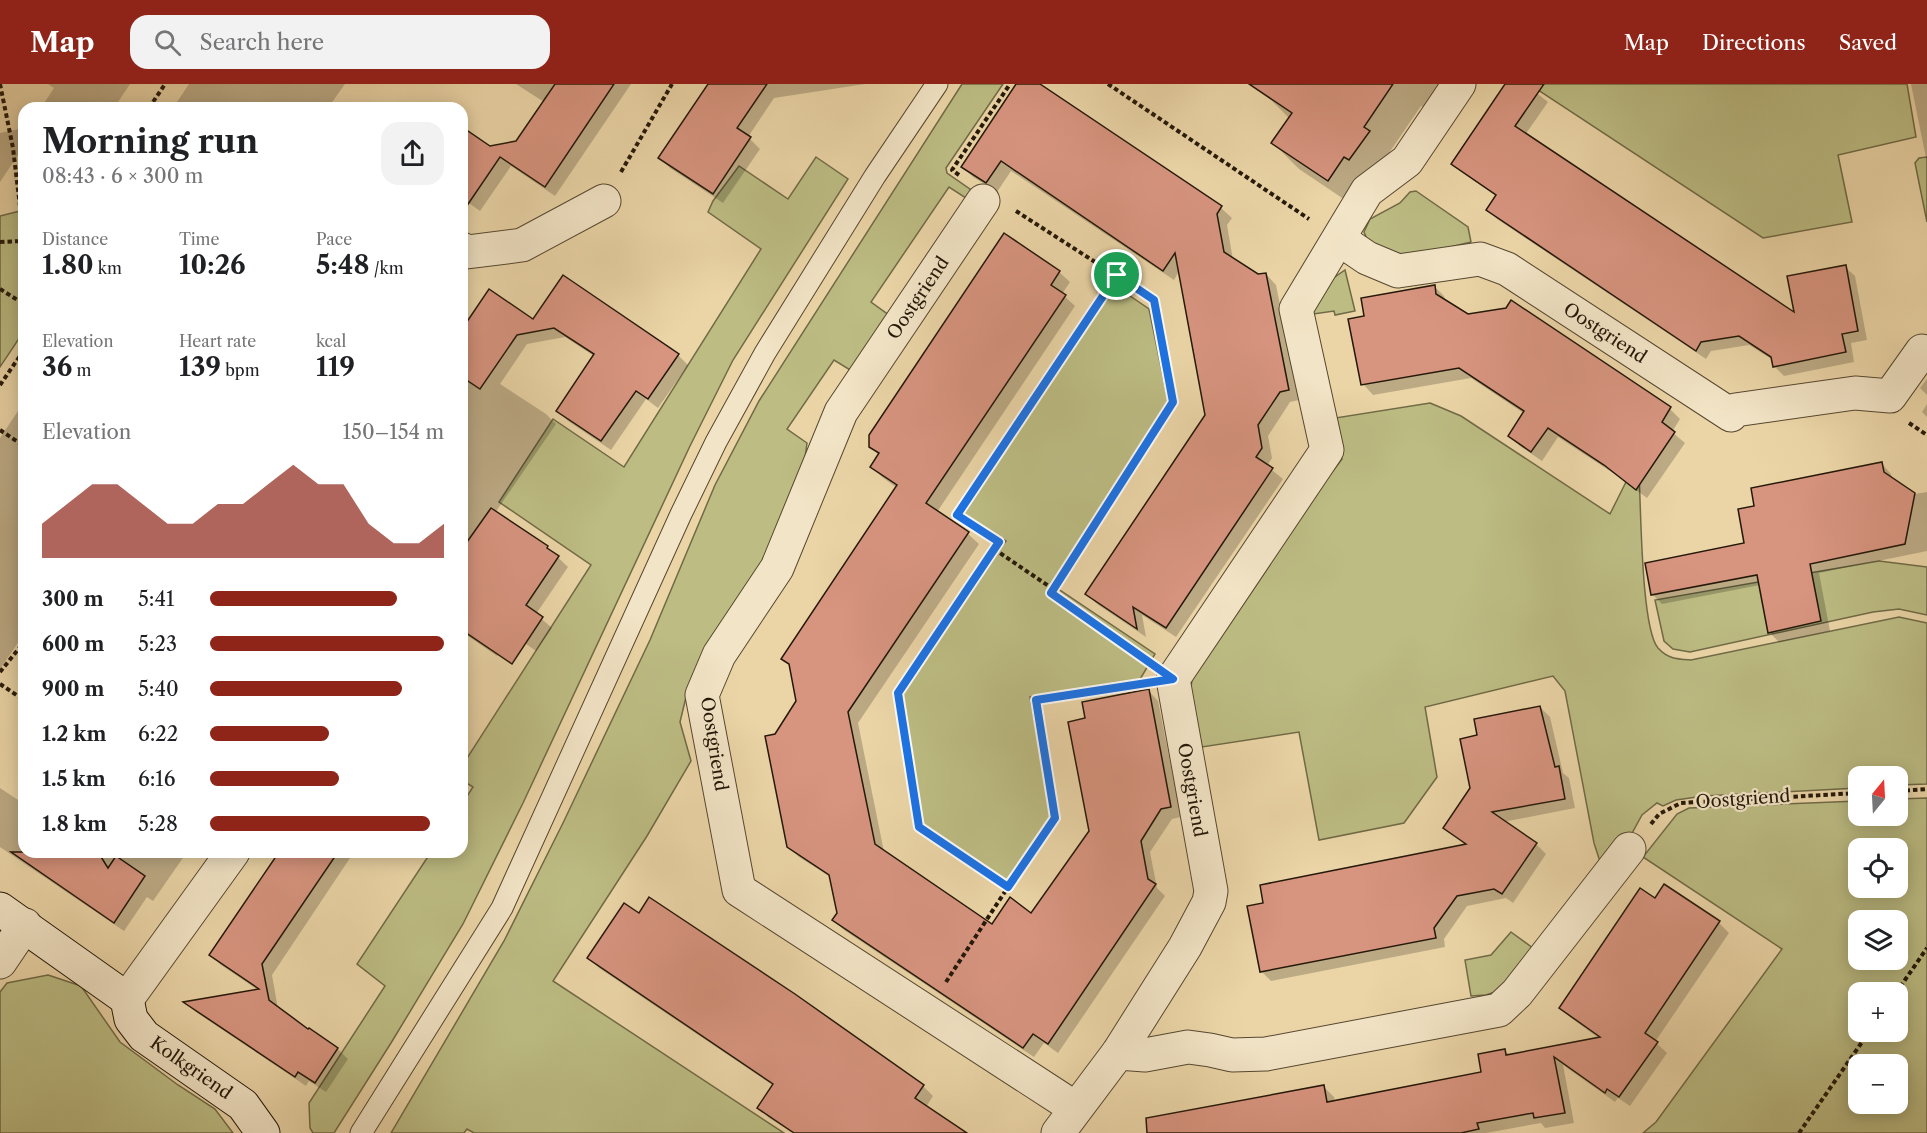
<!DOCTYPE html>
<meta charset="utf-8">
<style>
:root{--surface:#fff;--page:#f2f2f2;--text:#202124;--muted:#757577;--accent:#8f2418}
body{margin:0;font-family:"Libre Caslon Text",serif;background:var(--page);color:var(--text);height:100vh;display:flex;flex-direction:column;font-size:22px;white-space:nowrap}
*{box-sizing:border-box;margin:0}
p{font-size:20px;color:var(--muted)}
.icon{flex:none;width:33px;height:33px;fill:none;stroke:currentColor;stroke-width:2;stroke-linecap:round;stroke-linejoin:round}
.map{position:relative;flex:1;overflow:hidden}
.details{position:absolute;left:18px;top:18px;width:450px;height:756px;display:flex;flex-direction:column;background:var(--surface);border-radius:18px;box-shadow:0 3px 15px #0003}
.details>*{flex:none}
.needle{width:39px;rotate:18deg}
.fabs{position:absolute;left:1848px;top:682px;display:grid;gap:12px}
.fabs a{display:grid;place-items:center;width:60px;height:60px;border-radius:12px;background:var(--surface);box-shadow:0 3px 15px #0003;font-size:30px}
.pin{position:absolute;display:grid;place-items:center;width:51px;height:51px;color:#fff;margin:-26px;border:3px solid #fff;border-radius:50%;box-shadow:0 2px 6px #0007}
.round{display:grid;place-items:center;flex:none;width:63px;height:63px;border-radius:18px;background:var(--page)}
.head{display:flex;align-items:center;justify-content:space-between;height:102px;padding:0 24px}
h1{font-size:33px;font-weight:700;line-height:45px}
.figures{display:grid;grid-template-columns:repeat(3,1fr);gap:9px;height:102px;padding:6px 24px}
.figures div{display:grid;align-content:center}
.figures b{font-size:26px;font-weight:700}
.figures small{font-size:16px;font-weight:400}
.figures p{font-size:16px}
.chart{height:168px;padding:12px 24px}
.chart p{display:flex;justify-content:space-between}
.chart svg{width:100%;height:108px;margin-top:6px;fill:var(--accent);opacity:.7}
ul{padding:0 24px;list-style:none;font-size:20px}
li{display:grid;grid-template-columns:96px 72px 1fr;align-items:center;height:45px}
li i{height:15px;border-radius:8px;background:var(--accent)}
header{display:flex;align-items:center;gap:36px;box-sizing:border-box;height:84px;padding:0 30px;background:var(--accent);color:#fff}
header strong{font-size:28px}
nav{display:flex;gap:33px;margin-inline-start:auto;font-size:21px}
.search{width:420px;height:54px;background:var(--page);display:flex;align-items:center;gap:15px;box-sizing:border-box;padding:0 21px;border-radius:18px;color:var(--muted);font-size:22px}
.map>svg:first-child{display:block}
</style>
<header>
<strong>Map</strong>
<div class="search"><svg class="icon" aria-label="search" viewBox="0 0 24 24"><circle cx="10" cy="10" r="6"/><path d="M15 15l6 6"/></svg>Search here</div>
<nav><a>Map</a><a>Directions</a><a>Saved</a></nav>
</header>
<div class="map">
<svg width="1927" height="1049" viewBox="0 0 1927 1049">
<rect width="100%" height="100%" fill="#ebd5a7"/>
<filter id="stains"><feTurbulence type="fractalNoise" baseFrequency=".00333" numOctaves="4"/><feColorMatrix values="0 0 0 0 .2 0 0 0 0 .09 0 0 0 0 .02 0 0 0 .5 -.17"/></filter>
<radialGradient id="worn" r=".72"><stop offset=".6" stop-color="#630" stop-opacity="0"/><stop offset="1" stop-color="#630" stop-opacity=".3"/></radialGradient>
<g fill="#bcbc83" stroke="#706a46" stroke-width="1.5" fill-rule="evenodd">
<polygon points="962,0 1003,0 946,84 947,89 977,110 972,118 949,103 871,218 893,234 855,289 834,276 787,345 807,359 802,396 783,446 712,559 686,613 680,638 691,677 647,752 553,897 784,1049 474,1049 467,1045 464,1049 391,1049 504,857 563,739 650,556 715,401 759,317"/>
<polygon points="1529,0 1907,0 1916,53 1838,71 1852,138 1763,154"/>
<polygon points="816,73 848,95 733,276 690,362 523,719 463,840 391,959 334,1049 313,1049 310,1044 309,1019 385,902 357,880 431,768 462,768 462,720 473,703 462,696 462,682 591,481 499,418 553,335 624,383 761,165 708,128 713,117 739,82 788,115"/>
<polygon points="1927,73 1927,138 1915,79 1919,74"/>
<polygon points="1416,107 1468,143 1471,158 1401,175 1370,162 1364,148 1370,135 1400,119 1410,108"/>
<polygon points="24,126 24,247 0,283 0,132"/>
<polygon points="1345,186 1355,227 1335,231 1334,227 1306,231 1332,195"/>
<polygon points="1114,201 1149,225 1168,317 1051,500 1155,570 1139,597 1030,613 1052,734 1008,798 923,740 902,610 1006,457 964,430"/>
<path d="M1430 319 1461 332 1610 430 1630 390 1639 391C1641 422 1641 544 1658 564 1668 575 1677 575 1691 576L1899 533 1927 539V700L1898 701V693H1858V704L1704 712 1676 716 1663 722 1657 719 1642 731 1625 762 1604 790 1594 759 1565 607 1553 592 1425 623 1437 693 1404 739 1319 756 1299 648 1202 663 1190 611 1194 580 1300 430 1342 375 1335 334Z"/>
<polygon points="1879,477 1927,483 1927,531 1899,525 1873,528 1690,568 1673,565 1664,557 1655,516"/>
<path d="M1927 714V1049H1643L1656 1038 1782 865 1643 773 1677 730 1689 724 1858 717V732H1898V715ZM1858 765H1898V804H1858ZM1858 837H1898V876H1858ZM1858 909H1898V948H1858ZM1858 981H1898V1020H1858Z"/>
<polygon points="1511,848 1537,867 1504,905 1486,911 1471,912 1465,876 1491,871"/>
<polygon points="48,891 81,902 120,958 178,1001 215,1025 233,1049 0,1049 0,908 7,899"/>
</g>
<g fill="#0003">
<polygon points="48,0 130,0 114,24 41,24 54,4"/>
<polygon points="189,0 345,0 328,24 173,24"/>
<polygon points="516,0 631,0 555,112 511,82 480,127 462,114 462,45 490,63 517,58 544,18"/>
<polygon points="709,0 865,0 774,14 748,53 760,65 723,119 670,84 659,73"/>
<polygon points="1018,0 1037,0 1221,124 1232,134 1227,141 1233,176 1258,192 1266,190 1276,201 1299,316 1290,318 1268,352 1272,374 1267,382 1283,395 1176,553 1142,531 1146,553 1097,520 1087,510 1207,331 1179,187 1174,196 1011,87 997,108 973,93 963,83"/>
<polygon points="1251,0 1443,0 1427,25 1421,22 1389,69 1394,74 1354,122 1299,85 1273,59 1290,35 1264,9"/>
<polygon points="1506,0 1525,0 1548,18 1525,51 1796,232 1845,183 1855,192 1867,256 1851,259 1854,278 1784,292 1774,282 1773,276 1749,261 1711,267 1706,275 1497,135 1488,126 1496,112 1463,89 1453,80"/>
<polygon points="1911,0 1927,0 1927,75 1926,74"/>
<polygon points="410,20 417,24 407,24"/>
<polygon points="24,44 24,98 18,71 0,98 0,49"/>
<polygon points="1059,188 1070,198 1062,210 1075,222 937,428 968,450 979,460 858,639 884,768 992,842 1032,831 1090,747 1087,636 1148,606 1158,617 1181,733 1172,735 1150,768 1157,804 1165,812 1058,969 1044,959 1034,973 844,846 834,836 839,830 832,794 799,773 788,762 776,651 798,618 792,583 783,574 897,404 882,393 872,383 879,371 870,362"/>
<polygon points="1434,202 1444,212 1445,217 1468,232 1507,225 1512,218 1670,325 1680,335 1672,348 1685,359 1647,414 1616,391 1558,353 1542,377 1520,362 1510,352 1525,330 1471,294 1373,311 1363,300 1366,233"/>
<polygon points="534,237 678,271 688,281 658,324 646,315 611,366 568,337 558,327 594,272 565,253 527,260 500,300 546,330 556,340 495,429 547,463 568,483 536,530 552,544 536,567 512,550 497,572 462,548 462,247"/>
<polygon points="1927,295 1927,311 1920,304"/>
<polygon points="24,318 24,550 0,585 0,354"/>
<polygon points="1927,320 1927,333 1922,328"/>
<polygon points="1882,380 1891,390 1892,395 1915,410 1927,408 1927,467 1819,489 1830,547 1779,558 1769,548 1760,501 1662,520 1652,510 1746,460 1756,423"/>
<polygon points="1540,623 1550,633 1563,689 1569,694 1575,724 1503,738 1536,760 1546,770 1513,819 1506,814 1467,822 1444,855 1445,863 1271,897 1261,887 1265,820 1466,762 1445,744 1472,704 1479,652"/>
<polygon points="0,704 24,720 24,768 187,768 153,817 147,813 124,847 0,763"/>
<polygon points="281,768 354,768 272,891 278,925 308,947 338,965 348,975 326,1008 309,997 306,1002 196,928 187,919 258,906 221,881 211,871"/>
<polygon points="1665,802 1719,839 1729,849 1655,958 1667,969 1630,1022 1618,1014 1615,1018 1563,981 1574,1039 1545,1044 1541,1039 1486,1049 1169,1049 1324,1003 1334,1013 1335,1018 1483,989 1505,966 1510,972 1600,955 1571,934 1561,924 1655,816"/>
<polygon points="589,874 923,1002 933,1012 926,1023 964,1049 793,1049 769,1034 759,1024 774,1002 599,884"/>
</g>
<g fill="#d7947f" stroke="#241809" stroke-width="1.5">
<polygon points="555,0 614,0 545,103 500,73 462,129 462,43 490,62 516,57"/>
<polygon points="708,0 767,0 737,44 751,53 713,110 658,74"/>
<polygon points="1016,0 1040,0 1222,122 1217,130 1224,168 1258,190 1266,189 1289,306 1280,308 1258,341 1262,364 1256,373 1273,384 1166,544 1133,523 1137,545 1085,510 1205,331 1175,169 1163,187 1001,77 986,99 961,83"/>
<polygon points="1249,0 1393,0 1364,43 1370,47 1349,76 1344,73 1328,97 1271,59 1292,29"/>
<polygon points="1505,0 1544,0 1515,42 1794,228 1787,192 1846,181 1858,247 1842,250 1846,268 1773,283 1771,273 1739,252 1701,258 1696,267 1486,126 1496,111 1451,80"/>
<polygon points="1004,149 1060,187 1051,201 1066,211 926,419 969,448 848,628 875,760 992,840 1010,813 1031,829 1089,747 1068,638 1085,634 1082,618 1149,605 1171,723 1161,725 1141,757 1148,795 1156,800 1048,960 1033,950 1023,964 832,836 837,829 829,791 787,763 765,652 775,650 796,617 789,580 781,575 897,401 870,383 879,369 869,363 869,351"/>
<polygon points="563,191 679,270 648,315 636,307 601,357 556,327 594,270 554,244 517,251 480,305 462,293 462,245 489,205 533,235"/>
<polygon points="1435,201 1436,210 1468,230 1506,224 1511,216 1671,323 1662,338 1675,348 1636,406 1604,381 1548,344 1531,368 1508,352 1524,327 1459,284 1361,301 1348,235 1364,232 1361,214"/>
<polygon points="1882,378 1884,388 1915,409 1905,460 1810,480 1821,537 1768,549 1757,491 1651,511 1645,479 1744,459 1738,425 1754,422 1751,404"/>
<polygon points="491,424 548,462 547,464 559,472 526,521 543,533 512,580 462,546 462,465"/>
<polygon points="1540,622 1555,683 1559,682 1565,715 1492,728 1537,759 1502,810 1494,805 1457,812 1434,844 1436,854 1260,888 1247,822 1263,819 1260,801 1466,760 1443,744 1470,704 1460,655 1477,651 1474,635"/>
<polygon points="11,768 98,768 108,784 116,772 145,792 114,839"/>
<polygon points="279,768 338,768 262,880 269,916 308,945 309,944 338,964 315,999 298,988 295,993 183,918 259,905 209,871"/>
<polygon points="1664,800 1720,837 1645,949 1658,958 1619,1013 1607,1005 1605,1009 1554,973 1565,1029 1534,1034 1533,1029 1477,1039 1479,1045 1461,1049 1147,1049 1146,1034 1324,1001 1327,1018 1481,988 1478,970 1505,965 1506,971 1600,953 1559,924 1640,804 1655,814"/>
<polygon points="649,813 795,910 924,1001 915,1014 967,1049 794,1049 757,1024 773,1000 587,874 624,819 639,829"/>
</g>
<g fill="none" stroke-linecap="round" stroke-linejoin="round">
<g stroke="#564730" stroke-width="23">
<polyline id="lane" points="361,1049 502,824 681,430 716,358 765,269 875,92 937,0"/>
</g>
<g stroke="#564730" stroke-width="35">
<g id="street">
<polyline points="983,117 841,328 777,484 719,571 702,611 739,806 1075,1024"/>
<polyline points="1339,155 1367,174 1398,187 1480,175 1507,185 1731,331 1735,326 1855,309 1890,312 1922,267"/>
<polyline points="462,165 467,168 522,161 604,117"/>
<polyline points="0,878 25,841"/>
<polyline points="127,915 233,768"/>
<polyline points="1118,969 1145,971 1188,963 1210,966 1232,971 1266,970 1499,926 1517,909 1629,765"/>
<polyline points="1058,1049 1118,969 1185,863 1209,818 1211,807 1173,595 1327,366 1296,225 1367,107 1407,77 1459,0"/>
</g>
</g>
<g stroke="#241809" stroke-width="35">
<polyline id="secondary" points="0,825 127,915 131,935 144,952 243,1021 263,1049"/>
</g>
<g stroke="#241809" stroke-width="4" stroke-dasharray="4.5 3" stroke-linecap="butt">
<polyline points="0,0 13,64 24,156"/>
<polyline points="1108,0 1309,135"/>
<polyline points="149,24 165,0"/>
<polyline points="621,88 672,0"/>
<polyline points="959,91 952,86 1010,0"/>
<polyline points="1016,127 1154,216 1173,318 1051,509 1145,575"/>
<polyline points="0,158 23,157"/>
<polyline points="0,205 24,220"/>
<polyline points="0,301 24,266"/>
<polyline points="1909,339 1927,351"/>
<polyline points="0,346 24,362"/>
<polyline points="994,465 1053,505"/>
<polyline points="0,588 24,558"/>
<polyline points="0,600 24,616"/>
<polyline points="1898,707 1927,705"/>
<polyline points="1651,740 1659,730 1681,719 1858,709"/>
<polyline points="1008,803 1055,734 1036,616 1140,600"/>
<polyline points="946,898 1008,803 919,743 898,609 999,458 957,431 1117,191"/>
<polyline points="1896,909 1927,864"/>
<polyline points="1799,1049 1869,948"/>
</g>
<use href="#lane" stroke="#f2e4c6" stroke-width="21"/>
<use href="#street" stroke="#f2e4c6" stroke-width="33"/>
<use href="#secondary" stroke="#f2e4c6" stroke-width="33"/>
</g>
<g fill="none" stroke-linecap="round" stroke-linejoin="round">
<g stroke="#fff" stroke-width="12">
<polygon id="route" points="1117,191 1154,216 1173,318 1051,509 1173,595 1036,616 1055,734 1008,803 919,743 898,609 999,458 957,431"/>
</g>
<use href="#route" stroke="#1a73e8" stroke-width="8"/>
</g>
<g text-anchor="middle" stroke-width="4.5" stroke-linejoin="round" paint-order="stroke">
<g font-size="18" fill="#241809" stroke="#f2e4c6">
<text transform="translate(918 214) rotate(-56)" y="6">Oostgriend</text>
<text transform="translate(1605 249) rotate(33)" y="6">Oostgriend</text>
<text transform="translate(714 660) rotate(81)" y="6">Oostgriend</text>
<text transform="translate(1192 706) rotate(80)" y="6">Oostgriend</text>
<text transform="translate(1743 715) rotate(-4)" y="6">Oostgriend</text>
<text transform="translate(191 984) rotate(35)" y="6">Kolkgriend</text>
</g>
</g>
<rect width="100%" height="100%" filter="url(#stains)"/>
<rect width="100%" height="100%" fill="url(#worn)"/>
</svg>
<div class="fabs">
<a><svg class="needle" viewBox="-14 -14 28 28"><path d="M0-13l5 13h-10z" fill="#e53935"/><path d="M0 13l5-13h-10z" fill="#757577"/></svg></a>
<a><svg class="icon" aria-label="locate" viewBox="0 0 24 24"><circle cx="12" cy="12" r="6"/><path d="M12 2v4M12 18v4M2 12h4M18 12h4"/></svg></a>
<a><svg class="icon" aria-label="layers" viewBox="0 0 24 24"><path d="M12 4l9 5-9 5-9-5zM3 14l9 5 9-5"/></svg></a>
<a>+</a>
<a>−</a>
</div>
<div class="pin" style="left:1117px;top:191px;background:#1e9e55"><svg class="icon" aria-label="arrive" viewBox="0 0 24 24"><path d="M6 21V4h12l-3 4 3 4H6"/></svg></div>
<section class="details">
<div class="head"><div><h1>Morning run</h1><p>08:43 · 6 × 300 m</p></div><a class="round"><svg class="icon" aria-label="share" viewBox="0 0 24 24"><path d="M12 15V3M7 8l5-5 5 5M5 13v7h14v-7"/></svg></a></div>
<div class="figures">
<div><p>Distance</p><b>1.80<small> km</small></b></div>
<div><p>Time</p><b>10:26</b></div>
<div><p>Pace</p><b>5:48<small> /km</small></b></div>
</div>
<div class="figures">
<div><p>Elevation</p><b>36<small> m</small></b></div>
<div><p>Heart rate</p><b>139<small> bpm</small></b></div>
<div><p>kcal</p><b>119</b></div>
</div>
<div class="chart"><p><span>Elevation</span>150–154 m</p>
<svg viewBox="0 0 160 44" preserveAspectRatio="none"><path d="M0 44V30L10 22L20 14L30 14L40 22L50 30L60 30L70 22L80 22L90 14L100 6L110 14L120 14L130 30L140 38L150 38L160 30V44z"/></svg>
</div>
<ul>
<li><b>300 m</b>5:41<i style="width:80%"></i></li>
<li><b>600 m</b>5:23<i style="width:100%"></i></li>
<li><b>900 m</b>5:40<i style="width:82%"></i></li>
<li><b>1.2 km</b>6:22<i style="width:51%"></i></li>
<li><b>1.5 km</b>6:16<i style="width:55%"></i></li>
<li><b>1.8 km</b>5:28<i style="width:94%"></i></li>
</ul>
</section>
</div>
